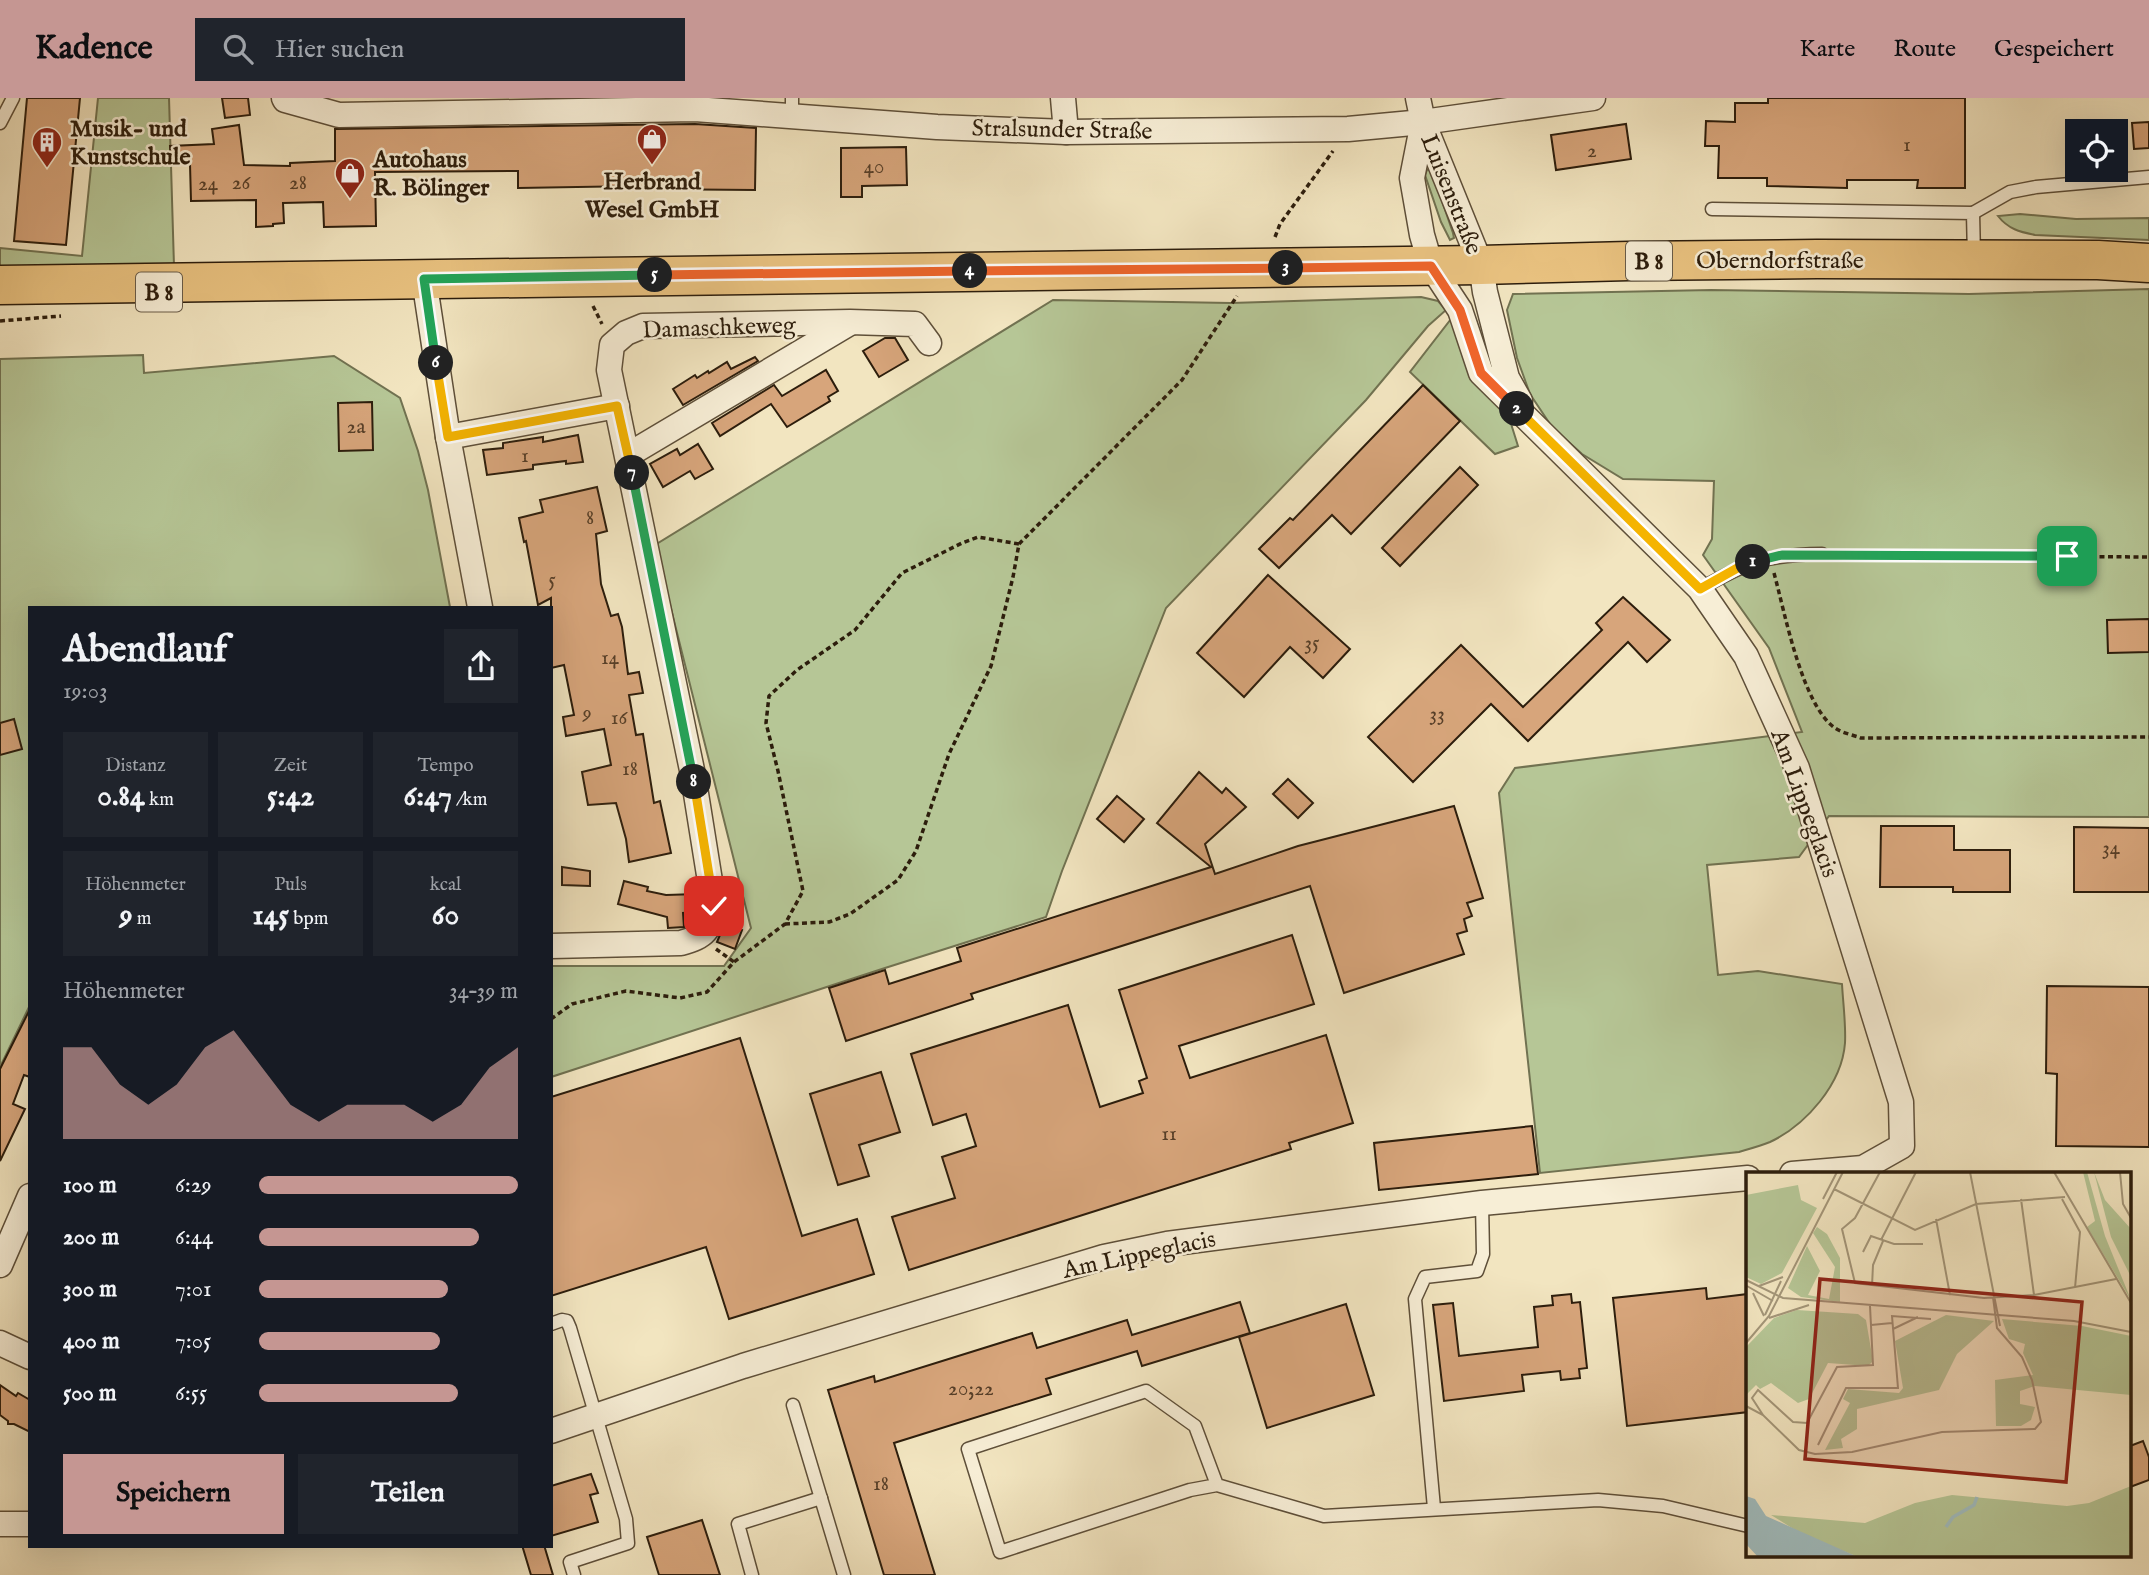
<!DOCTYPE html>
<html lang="de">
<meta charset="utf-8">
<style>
:root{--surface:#171b24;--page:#20242c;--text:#f1f3f6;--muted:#9ea1a6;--accent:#c59692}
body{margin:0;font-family:"IM FELL English",serif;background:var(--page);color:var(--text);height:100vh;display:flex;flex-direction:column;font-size:26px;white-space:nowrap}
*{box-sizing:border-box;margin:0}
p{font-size:23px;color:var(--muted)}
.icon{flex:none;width:38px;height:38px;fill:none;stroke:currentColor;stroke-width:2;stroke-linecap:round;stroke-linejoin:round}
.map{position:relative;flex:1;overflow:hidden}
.panel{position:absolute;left:28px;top:508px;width:525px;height:942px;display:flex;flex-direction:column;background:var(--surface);border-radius:0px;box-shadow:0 7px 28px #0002}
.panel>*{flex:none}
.fabs{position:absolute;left:2065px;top:21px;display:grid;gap:14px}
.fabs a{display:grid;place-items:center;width:63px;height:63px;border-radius:0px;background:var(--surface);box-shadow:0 7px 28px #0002;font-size:35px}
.pin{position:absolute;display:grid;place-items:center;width:60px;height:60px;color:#fff;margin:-30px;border-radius:14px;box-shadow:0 4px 10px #0006}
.km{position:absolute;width:35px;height:35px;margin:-18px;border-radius:50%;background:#222;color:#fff;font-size:19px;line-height:35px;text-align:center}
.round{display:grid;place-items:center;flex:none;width:74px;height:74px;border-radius:0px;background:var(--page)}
.summary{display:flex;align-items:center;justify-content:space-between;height:119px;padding:0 35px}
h1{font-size:38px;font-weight:800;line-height:52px}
.metrics{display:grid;grid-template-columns:repeat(3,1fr);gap:10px;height:119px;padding:7px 35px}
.metrics div{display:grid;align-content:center;border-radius:0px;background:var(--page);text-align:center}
.metrics b{font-size:30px;font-weight:800}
.metrics small{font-size:19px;font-weight:400}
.metrics p{font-size:19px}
.chart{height:196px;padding:14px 35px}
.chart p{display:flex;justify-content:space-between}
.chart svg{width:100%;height:126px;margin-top:7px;fill:var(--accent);opacity:.7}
.action{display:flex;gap:14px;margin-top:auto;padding:14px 35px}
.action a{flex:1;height:80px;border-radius:0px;background:var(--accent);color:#111;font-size:28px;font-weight:800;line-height:80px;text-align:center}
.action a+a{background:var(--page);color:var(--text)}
ul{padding:0 35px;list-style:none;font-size:23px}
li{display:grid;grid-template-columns:112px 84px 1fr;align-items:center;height:52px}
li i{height:18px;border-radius:9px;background:var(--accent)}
header{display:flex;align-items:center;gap:42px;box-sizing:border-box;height:98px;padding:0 35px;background:var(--accent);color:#111}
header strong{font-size:33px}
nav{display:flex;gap:38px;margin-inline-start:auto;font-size:24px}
.search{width:490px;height:63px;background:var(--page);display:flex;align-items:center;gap:18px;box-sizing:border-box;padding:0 24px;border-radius:0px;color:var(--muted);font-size:26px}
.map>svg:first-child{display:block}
</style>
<header>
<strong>Kadence</strong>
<div class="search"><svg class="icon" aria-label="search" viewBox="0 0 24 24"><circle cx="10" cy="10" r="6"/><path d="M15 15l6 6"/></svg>Hier suchen</div>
<nav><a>Karte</a><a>Route</a><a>Gespeichert</a></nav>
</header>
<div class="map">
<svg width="2149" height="1477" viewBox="0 0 2149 1477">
<rect width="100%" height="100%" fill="#f2e5c0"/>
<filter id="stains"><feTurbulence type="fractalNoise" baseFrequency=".00286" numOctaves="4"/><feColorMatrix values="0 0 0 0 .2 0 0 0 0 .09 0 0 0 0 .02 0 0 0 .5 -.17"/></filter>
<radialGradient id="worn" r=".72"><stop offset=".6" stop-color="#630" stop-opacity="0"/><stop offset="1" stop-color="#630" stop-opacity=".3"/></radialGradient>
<g fill="#b6c696" stroke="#717251" stroke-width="2">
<polygon points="98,0 169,0 174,168 0,171 0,150 82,158"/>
<polygon points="1431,71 1453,135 1454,140 1450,142 1441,124 1425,77 1427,72"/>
<path d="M2020 116 2076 121 2149 120V142L2035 137C2020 134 2008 131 1998 118Z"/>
<path d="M2149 191V719L1829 718 1799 759 1707 767 1718 877 1758 873 1842 886C1843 905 1846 926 1845 945 1842 986 1806 1027 1770 1044 1760 1048 1749 1051 1739 1054L1540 1075 1499 695 1515 670 1802 634 1769 550 1703 457 1712 441 1714 383 1623 381 1582 356 1552 329 1530 296 1517 260 1507 212 1513 196 1711 192 1969 196Z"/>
<polygon points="1421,199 1438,203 1446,212 1428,228 1366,302 1166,510 1062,773 1046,819 885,870 551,979 551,868 724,868 751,830 655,447 1053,202 1231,205"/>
<polygon points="1451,221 1507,313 1518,348 1495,356 1410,274"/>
<polygon points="143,257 144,275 334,258 400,300 418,353 428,392 450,509 30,509 30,907 0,969 0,261"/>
</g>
<g fill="#d7a57b" stroke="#2c1d0c" stroke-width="2">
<polygon points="27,0 80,0 66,147 14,143"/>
<polygon points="222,0 248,0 250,17 225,20"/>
<polygon points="1768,0 1965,0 1965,90 1917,90 1918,82 1847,82 1847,90 1767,88 1767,80 1718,80 1719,48 1705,48 1706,23 1735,24 1735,5 1768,5"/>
<polygon points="2149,24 2149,50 2134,51 2132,25"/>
<polygon points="695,26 756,30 755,92 639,91 637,88 518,90 518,73 375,74 376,128 324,129 323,104 283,105 284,125 273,126 273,128 256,129 256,102 191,103 190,66 171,66 170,48 214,46 212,31 239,27 244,67 290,68 290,65 335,63 335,31"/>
<polygon points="1626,26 1631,61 1556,72 1551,37"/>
<polygon points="906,49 907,87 862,88 862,99 841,99 841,50"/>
<polygon points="885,240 895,240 908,262 879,279 863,253"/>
<polygon points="755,259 758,263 683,307 673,291 695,277 697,280 708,273 709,275 727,264 731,271"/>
<polygon points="826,272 838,293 828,299 830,303 787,329 771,306 720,338 712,325 774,287 782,298"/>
<polygon points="1423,287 1460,323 1351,436 1332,417 1279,470 1259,451 1290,420 1293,422"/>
<polygon points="372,304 373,352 339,353 338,305"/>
<polygon points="578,337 583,364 566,366 566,363 533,367 533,371 487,377 483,352 503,350 503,345 543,339 543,344"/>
<polygon points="698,346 713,371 695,381 690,373 663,389 650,366 677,351 680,357"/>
<polygon points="1460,369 1478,387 1400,468 1382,450"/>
<polygon points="597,389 607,433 596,436 601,486 611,518 618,516 622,529 628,576 639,574 643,595 629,597 636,637 643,636 654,705 660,703 671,755 629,764 626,741 616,705 588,707 582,674 611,667 604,631 566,638 563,619 574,617 564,567 551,570 551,500 538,507 526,443 524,444 519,420 543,414 540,402"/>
<polygon points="1268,477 1350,551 1323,580 1290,549 1244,599 1197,555"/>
<polygon points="1623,499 1670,542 1647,564 1628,544 1528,643 1491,606 1413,684 1368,639 1461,547 1523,609 1602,532 1596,525"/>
<polygon points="2149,521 2149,554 2108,555 2107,522"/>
<polygon points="14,621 22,651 0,657 0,625"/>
<polygon points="1199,674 1222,695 1226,690 1246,709 1205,746 1215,776 1298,748 1454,708 1483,800 1467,805 1472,818 1464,821 1467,833 1457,836 1464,856 1344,895 1310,788 971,896 973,901 846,943 829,890 885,872 889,886 961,863 957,850 1211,769 1157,725"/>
<polygon points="1288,681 1313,705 1298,720 1273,696"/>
<polygon points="1117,698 1144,721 1124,744 1097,721"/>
<polygon points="1881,728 1954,728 1954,752 2010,752 2010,794 1953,794 1953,789 1880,789"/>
<polygon points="2074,729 2149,730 2149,794 2074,794"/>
<polygon points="562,769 590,773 590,788 562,787"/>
<polygon points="624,783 648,789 647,793 666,797 697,796 697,814 683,815 684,829 668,830 667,819 618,806"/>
<polygon points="725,825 742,832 735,851 717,844"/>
<polygon points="1292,837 1314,906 1179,948 1190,980 1326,937 1353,1025 1289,1045 1291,1051 909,1172 892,1119 955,1100 942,1059 976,1048 966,1016 933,1027 911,956 1068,907 1100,1009 1143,995 1139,983 1147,980 1119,892"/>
<polygon points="2047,888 2149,889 2149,1049 2056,1048 2057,976 2046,975"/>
<polygon points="30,911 30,979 24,977 13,1006 25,1011 0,1063 0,971"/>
<polygon points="740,940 802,1138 857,1121 874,1176 729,1221 706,1149 551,1198 551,999"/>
<polygon points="881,974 900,1034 859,1047 869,1078 838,1087 810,996"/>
<polygon points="1532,1028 1538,1076 1379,1092 1374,1045"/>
<polygon points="1706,1190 1707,1201 1748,1196 1748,1314 1627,1328 1613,1200"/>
<polygon points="1571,1196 1572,1205 1580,1204 1587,1270 1579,1271 1580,1280 1561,1282 1560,1273 1522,1277 1524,1293 1444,1303 1433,1207 1453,1205 1459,1258 1538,1249 1534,1209 1553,1207 1552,1198"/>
<polygon points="1240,1204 1250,1235 1142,1268 1137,1253 1046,1281 1051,1296 894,1345 935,1477 884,1477 828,1292 874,1278 875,1284 1032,1235 1037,1250 1127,1222 1132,1237"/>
<polygon points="1346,1206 1374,1297 1267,1330 1239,1239"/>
<polygon points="0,1287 16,1298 18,1295 30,1302 30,1334 14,1326 8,1326 8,1323 0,1317"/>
<polygon points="2143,1343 2149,1359 2149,1382 2130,1389 2130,1348"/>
<polygon points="591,1376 598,1395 590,1397 598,1424 551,1438 551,1388"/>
<polygon points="702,1422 720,1477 659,1477 647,1439"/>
<polygon points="522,1447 544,1447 553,1477 531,1477"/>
</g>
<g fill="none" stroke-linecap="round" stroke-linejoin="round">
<g stroke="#5e4f39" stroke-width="15">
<g id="lane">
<polyline points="792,0 792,16"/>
<polyline points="0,25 13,0"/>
<polyline points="1712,111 1973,115 1974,159"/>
<polyline points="1973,115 2010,94 2036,89 2149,79"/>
<path d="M1700 491C1749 463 1765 457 1822 456"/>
<polyline points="551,1226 562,1222 567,1223 570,1230 626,1421 628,1445 570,1464 574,1477"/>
<polyline points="793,1307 844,1477"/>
<polyline points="1217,1387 1195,1328 1146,1293 968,1351 1000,1454 1190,1392 1217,1387 1324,1418 1598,1402 1663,1408 1748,1428"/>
<polyline points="1434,1410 1415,1201 1425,1179 1477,1173 1483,1156 1482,1105"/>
<polyline points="752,1477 738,1426 821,1400"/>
</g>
</g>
<g stroke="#5e4f39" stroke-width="27">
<g id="street">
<polyline points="284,0 285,2 339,17 695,11 937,29 1066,34 1348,31 1423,24 1593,0"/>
<polyline points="1063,0 1066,34"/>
<polyline points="1418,0 1423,24 1481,167 1485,194 1507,280 1520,303"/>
<polyline points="1423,24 1412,80 1422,137 1431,168 1460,212 1481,275 1700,491 1746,558 1797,670 1901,1004 1902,1048 1863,1070 1792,1076"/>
<polyline points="424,181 448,339 480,509"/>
<polyline points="448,339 617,308"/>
<polyline points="628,357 850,225"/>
<path d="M551 848 681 845C706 838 709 833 714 808L693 677 609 272 612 247 626 235 643 228 850 224 915 226 929 245"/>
<polyline points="0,1167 30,1098"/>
<polyline points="0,1245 30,1259"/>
<polyline points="551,1333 743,1268 1104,1159 1167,1146 1482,1105 1748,1080"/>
<polyline points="0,1426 30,1426"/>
</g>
</g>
<g stroke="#2c1d0c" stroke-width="41">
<polyline id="primary" points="0,187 1481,167 1629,163 1817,161 2098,162 2149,165"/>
</g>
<g stroke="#2c1d0c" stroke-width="3.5" stroke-dasharray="5 3.5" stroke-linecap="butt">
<polyline points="1275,139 1280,126 1333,53"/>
<polyline points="593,208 602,226"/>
<polyline points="0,223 61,218"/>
<polyline points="1836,457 2149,459"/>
<path d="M1774 475C1785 515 1802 607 1835 630 1842 635 1853 637 1861 640L2149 639"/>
<polyline points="785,826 829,824 850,816 898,782 916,753 949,656 991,568 1013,479 1019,446 1182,282 1237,198"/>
<polyline points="716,851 734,864"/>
<polyline points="551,921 572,906 626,893 680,900 707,894 734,864 785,826 803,793 778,673 766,625 769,598 797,572 855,532 902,475 962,445 978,439 1019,446"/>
</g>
<use href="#lane" stroke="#f7eed6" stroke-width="12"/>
<use href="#street" stroke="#f7eed6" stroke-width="24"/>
<use href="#primary" stroke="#e9c280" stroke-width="38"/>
</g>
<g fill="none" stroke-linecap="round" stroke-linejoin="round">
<g stroke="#fff" stroke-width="14">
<polyline id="split-1" points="1753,464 1782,457 2067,458"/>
</g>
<g stroke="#fff" stroke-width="14">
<polyline id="split-2" points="1517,311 1700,491 1741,468 1753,464"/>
</g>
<g stroke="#fff" stroke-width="14">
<polyline id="split-3" points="1286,170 1431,168 1460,212 1481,275 1517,311"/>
</g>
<g stroke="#fff" stroke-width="14">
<polyline id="split-4" points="970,173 1286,170"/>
</g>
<g stroke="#fff" stroke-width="14">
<polyline id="split-5" points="655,177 970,173"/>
</g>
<g stroke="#fff" stroke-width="14">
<polyline id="split-6" points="436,265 424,181 655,177"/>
</g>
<g stroke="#fff" stroke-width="14">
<polyline id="split-7" points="436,265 448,339 617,308 632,375"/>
</g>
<g stroke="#fff" stroke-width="14">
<polyline id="split-8" points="632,375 694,684"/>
</g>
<g stroke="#fff" stroke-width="14">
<polyline id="split-9" points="694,684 714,808"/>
</g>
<use href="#split-1" stroke="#22a559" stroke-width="9"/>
<use href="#split-2" stroke="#f5b400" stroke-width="9"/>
<use href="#split-3" stroke="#f0652b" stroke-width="9"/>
<use href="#split-4" stroke="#f0652b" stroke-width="9"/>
<use href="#split-5" stroke="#f0652b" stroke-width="9"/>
<use href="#split-6" stroke="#22a559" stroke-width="9"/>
<use href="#split-7" stroke="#f5b400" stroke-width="9"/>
<use href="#split-8" stroke="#22a559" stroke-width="9"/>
<use href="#split-9" stroke="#f5b400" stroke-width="9"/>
</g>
<defs>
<g id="shop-pin" transform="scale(1.575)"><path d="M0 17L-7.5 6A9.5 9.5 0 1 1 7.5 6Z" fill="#8f2418" stroke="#f7eed6"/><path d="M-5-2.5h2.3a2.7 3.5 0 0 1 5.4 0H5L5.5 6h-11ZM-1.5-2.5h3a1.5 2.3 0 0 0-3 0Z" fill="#fff"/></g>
<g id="building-pin" transform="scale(1.575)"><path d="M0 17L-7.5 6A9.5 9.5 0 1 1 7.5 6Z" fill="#8f2418" stroke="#f7eed6"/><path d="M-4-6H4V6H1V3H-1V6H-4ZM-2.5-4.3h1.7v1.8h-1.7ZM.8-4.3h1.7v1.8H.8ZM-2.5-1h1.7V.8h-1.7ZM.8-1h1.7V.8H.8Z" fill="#fff"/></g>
</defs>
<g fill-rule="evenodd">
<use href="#shop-pin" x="652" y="41"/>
<use href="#building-pin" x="47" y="44"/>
<use href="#shop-pin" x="350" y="75"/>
</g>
<g text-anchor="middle" stroke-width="5" stroke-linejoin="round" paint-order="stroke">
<g font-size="21" fill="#573f28">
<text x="1907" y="53">1</text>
<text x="1592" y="59">2</text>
<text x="874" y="75">40</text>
<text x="241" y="91">26</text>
<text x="298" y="91">28</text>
<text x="208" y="92">24</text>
<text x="356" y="335">2a</text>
<text x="525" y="364">1</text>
<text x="590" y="426">8</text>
<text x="552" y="488">5</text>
<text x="1312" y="551">35</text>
<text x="610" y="566">14</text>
<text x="587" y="621">9</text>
<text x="1437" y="622">33</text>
<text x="619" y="626">16</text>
<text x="630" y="677">18</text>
<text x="2111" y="756">34</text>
<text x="1169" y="1042">11</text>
<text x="971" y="1297">20;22</text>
<text x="881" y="1392">18</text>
</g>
<g fill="#f7eed6" stroke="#695c49" stroke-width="2">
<rect x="1626" y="143.5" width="46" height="39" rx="5"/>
<rect x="136" y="174.5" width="46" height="39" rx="5"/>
</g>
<g font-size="23" font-weight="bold" fill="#2c1d0c">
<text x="1649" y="171">B 8</text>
<text x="159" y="202">B 8</text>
</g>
<g font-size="24" font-weight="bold" fill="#2c1d0c" stroke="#f7eed6" text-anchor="start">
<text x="70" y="38">Musik- und<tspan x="70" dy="28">Kunstschule</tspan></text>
<text x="373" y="69">Autohaus<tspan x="373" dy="28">R. Bölinger</tspan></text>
<text x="652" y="91" text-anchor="middle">Herbrand<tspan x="652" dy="28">Wesel GmbH</tspan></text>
</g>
<g font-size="24" fill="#2c1d0c" stroke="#f7eed6">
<text transform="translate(1062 31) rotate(1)" y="8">Stralsunder Straße</text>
<text transform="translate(1452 96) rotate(68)" y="8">Luisenstraße</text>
<text x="1780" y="170">Oberndorfstraße</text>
<text transform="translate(719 229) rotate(-2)" y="8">Damaschkeweg</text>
<text transform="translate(1805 705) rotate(70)" y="8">Am Lippeglacis</text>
<text transform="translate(1139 1156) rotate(-12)" y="8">Am Lippeglacis</text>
</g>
</g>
<g transform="translate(1746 1074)">
<rect width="385" height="385" fill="#f2e5c0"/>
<path d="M337 0H341L359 64 385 128 341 55 349 49ZM348 0 359 28 385 57V105L365 65ZM52 13 55 28 71 36 36 101 15 112 0 105V23ZM71 55 81 62 94 86V130L55 125 42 116 61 74 74 99 62 123 83 127 89 95 67 61ZM51 138 112 142 120 148 127 189 122 194 82 191 63 227 52 231 25 211 14 217 10 213 0 223V175L28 146ZM200 143 248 149 211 182 193 218 111 237V257L95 267 97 276 79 278 104 231 97 227 102 217 153 221 157 216 149 169ZM256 147 336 154 385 164V223L289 214 274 219V232L289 235 285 248 275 254H250L249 208 287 203 277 181 279 172 263 167ZM385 314V385H112L54 361 25 343 119 351 169 331 206 323 321 334 343 331Z" fill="#b6c696"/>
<path d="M0 324 9 327 20 344 112 385H12L0 372Z" fill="#a0bcbe"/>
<path fill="none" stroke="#a0bcbe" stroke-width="3.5" d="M200 355 207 345 228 333 231 325"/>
<path fill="none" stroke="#a39578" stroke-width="2" d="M134 0 109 46 96 57 109 111 238 126 288 123 370 107M224 0 254 154M308 0 385 131M374 0 377 32 385 46M88 17 169 58 230 32 319 25M77 27 91 0M275 27 288 123M316 27 334 60 329 116M190 47 204 123M135 68 170 0M117 80 125 64 148 72H177M0 108 37 126 328 149 385 160M1 114 27 129M13 114 37 105M126 114 127 93 137 69M7 121 18 144M19 143 35 109M23 146 63 133M125 153 146 151M147 157 172 145M0 171 23 144 97 0M0 234 17 243 53 278 69 282 106 280 196 260 289 257 295 250 286 208 276 185 251 156 247 125M17 243 6 226 12 218 47 250 61 251 91 195 127 193 124 134M72 273 100 216H152L146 144 185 147"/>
<path fill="#8f2418" fill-opacity="0.15" stroke="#8f2418" stroke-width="3.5" d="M74 107 336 130 320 310 59 287Z"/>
<rect width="385" height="385" fill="none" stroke="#2c1d0c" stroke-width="3.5"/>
</g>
<rect width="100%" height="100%" filter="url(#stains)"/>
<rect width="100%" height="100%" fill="url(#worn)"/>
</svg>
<div class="fabs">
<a><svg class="icon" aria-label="locate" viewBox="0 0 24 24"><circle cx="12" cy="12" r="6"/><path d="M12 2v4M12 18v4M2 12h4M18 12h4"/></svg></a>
</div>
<div class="pin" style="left:2067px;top:458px;background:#1e9e55"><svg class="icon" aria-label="arrive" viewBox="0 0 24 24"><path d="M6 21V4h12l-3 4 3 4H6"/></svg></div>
<div class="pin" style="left:714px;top:808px;background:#d93025"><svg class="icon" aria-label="check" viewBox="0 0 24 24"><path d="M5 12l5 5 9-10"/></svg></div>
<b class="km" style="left:1753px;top:464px">1</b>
<b class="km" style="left:1517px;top:311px">2</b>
<b class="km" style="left:1286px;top:170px">3</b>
<b class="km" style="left:970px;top:173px">4</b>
<b class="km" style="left:655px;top:177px">5</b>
<b class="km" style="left:436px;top:265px">6</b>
<b class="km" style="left:632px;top:375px">7</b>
<b class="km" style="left:694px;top:684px">8</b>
<section class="panel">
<div class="summary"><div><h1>Abendlauf</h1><p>19:03</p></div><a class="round"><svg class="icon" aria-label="share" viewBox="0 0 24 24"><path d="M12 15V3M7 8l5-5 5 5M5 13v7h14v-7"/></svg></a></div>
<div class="metrics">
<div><p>Distanz</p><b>0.84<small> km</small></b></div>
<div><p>Zeit</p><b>5:42</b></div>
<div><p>Tempo</p><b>6:47<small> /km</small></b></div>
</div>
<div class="metrics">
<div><p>Höhenmeter</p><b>9<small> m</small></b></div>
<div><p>Puls</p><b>145<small> bpm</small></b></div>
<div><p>kcal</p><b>60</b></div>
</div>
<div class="chart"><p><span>Höhenmeter</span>34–39 m</p>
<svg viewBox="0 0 160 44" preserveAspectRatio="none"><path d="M0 44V12L10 12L20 25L30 32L40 25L50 12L60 6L70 19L80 32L90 38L100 32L110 32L120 32L130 38L140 32L150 19L160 12V44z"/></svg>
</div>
<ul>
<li><b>100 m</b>6:29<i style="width:100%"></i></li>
<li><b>200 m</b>6:44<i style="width:85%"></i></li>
<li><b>300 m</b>7:01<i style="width:73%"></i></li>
<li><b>400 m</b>7:05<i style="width:70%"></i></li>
<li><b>500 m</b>6:55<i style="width:77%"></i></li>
</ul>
<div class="action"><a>Speichern</a><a>Teilen</a></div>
</section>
</div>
